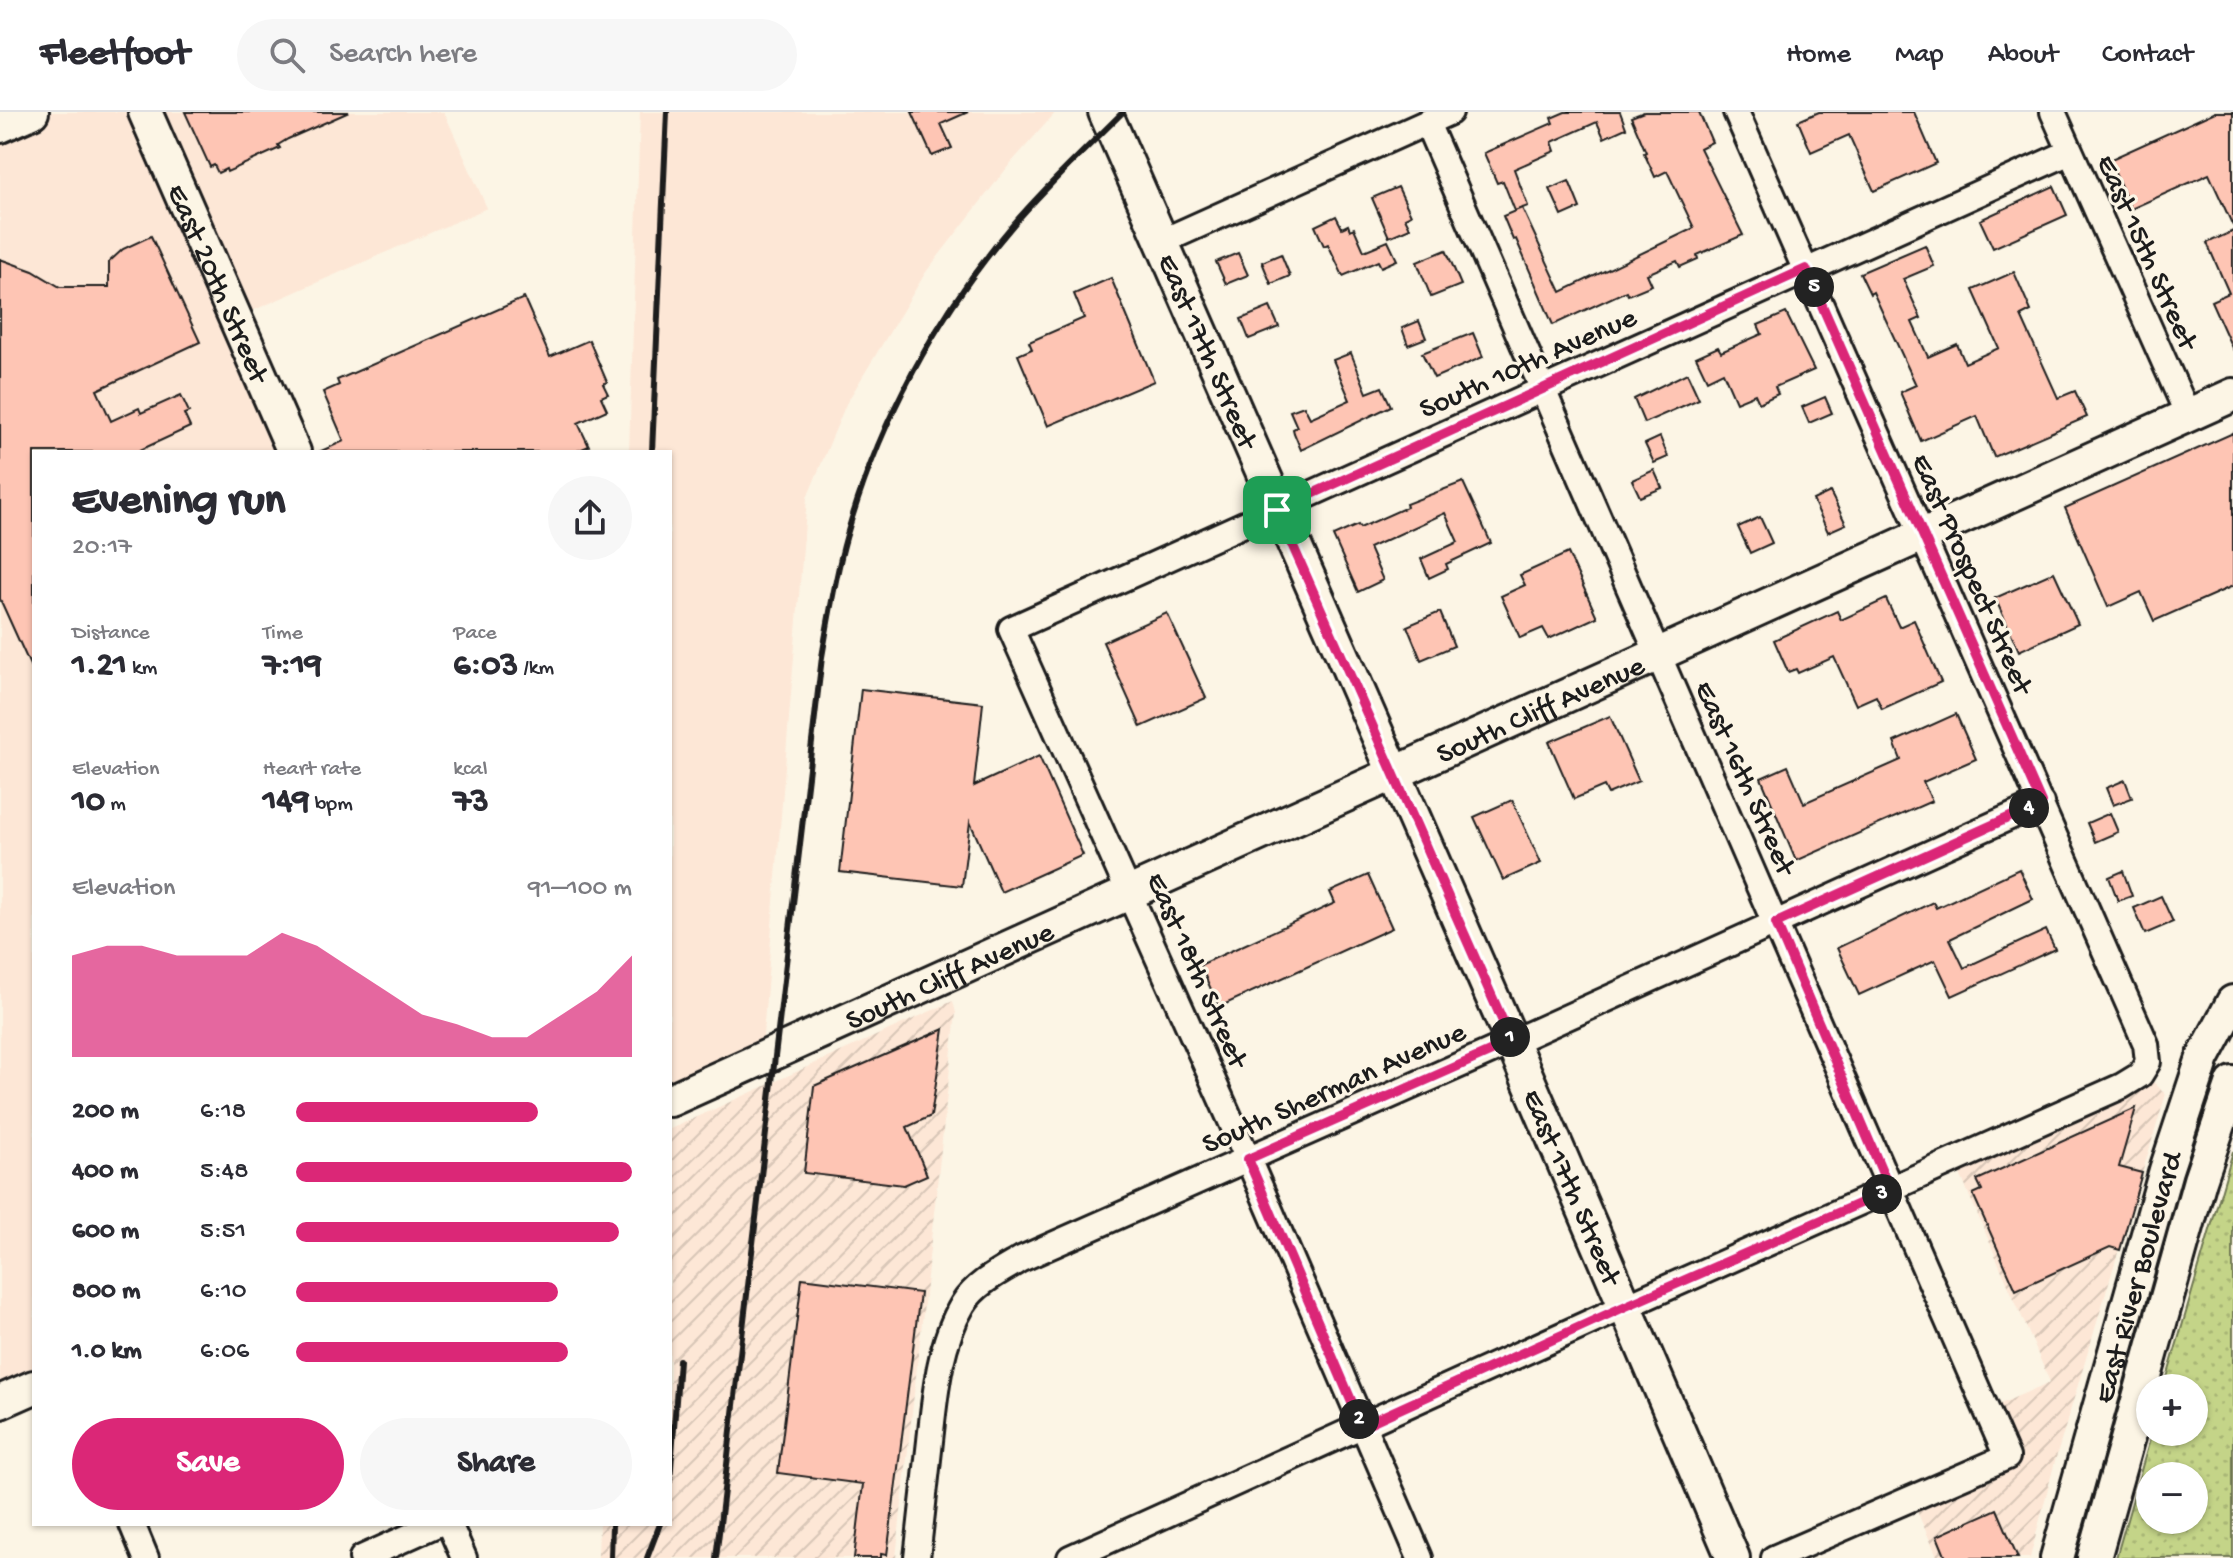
<!DOCTYPE html>
<meta charset="utf-8">
<style>
:root{--surface:#fff;--page:#f7f7f7;--text:#2b2b33;--muted:#7c7c81;--line:#e1e1e2;--accent:#db2777}
body{margin:0;font-family:"Gochi Hand",sans-serif;background:var(--page);color:var(--text);height:100vh;display:flex;flex-direction:column;font-size:30px;white-space:nowrap}
*{box-sizing:border-box;margin:0}
p{font-size:26px;color:var(--muted)}
.icon{flex:none;width:44px;height:44px;fill:none;stroke:currentColor;stroke-width:2;stroke-linecap:round;stroke-linejoin:round}
.map{position:relative;flex:1;overflow:hidden}
.sheet{position:absolute;left:32px;top:338px;width:640px;height:1076px;display:flex;flex-direction:column;background:var(--surface);border-radius:0px;box-shadow:0 2px 6px #0004}
.sheet>*{flex:none}
.tools{position:absolute;left:2136px;top:1262px;display:grid;gap:16px}
.tools a{display:grid;place-items:center;width:72px;height:72px;border-radius:50%;background:var(--surface);box-shadow:0 2px 6px #0004;font-size:40px}
.pin{position:absolute;display:grid;place-items:center;width:68px;height:68px;color:#fff;margin:-34px;border-radius:16px;box-shadow:0 4px 12px #0006}
.km{position:absolute;width:40px;height:40px;margin:-20px;border-radius:50%;background:#222;color:#fff;font-size:22px;line-height:40px;text-align:center}
.round{display:grid;place-items:center;flex:none;width:84px;height:84px;border-radius:42px;background:var(--page)}
.summary{display:flex;align-items:center;justify-content:space-between;height:136px;padding:0 40px}
h1{font-size:44px;font-weight:700;line-height:60px}
.metrics{display:grid;grid-template-columns:repeat(3,1fr);gap:12px;height:136px;padding:8px 40px}
.metrics div{display:grid;align-content:center}
.metrics b{font-size:34px;font-weight:700}
.metrics small{font-size:22px;font-weight:400}
.metrics p{font-size:22px}
.chart{height:224px;padding:16px 40px}
.chart p{display:flex;justify-content:space-between}
.chart svg{width:100%;height:144px;margin-top:8px;fill:var(--accent);opacity:.7}
.primary-button{display:flex;gap:16px;margin-top:auto;padding:16px 40px}
.primary-button a{flex:1;height:92px;border-radius:48px;background:var(--accent);color:#fff;font-size:32px;font-weight:700;line-height:92px;text-align:center}
.primary-button a+a{background:var(--page);color:var(--text)}
ul{padding:0 40px;list-style:none;font-size:26px}
li{display:grid;grid-template-columns:128px 96px 1fr;align-items:center;height:60px}
li i{height:20px;border-radius:10px;background:var(--accent)}
header{display:flex;align-items:center;gap:48px;box-sizing:border-box;height:112px;padding:0 40px;background:var(--surface);border-bottom:2px solid var(--line)}
header strong{font-size:38px}
nav{display:flex;gap:44px;margin-inline-start:auto;font-size:28px}
.search{width:560px;height:72px;background:var(--page);display:flex;align-items:center;gap:20px;box-sizing:border-box;padding:0 28px;border-radius:44px;color:var(--muted);font-size:30px}
.map>svg:first-child{display:block}
</style>
<header>
<strong>Fleetfoot</strong>
<div class="search"><svg class="icon" aria-label="search" viewBox="0 0 24 24"><circle cx="10" cy="10" r="6"/><path d="M15 15l6 6"/></svg>Search here</div>
<nav><a>Home</a><a>Map</a><a>About</a><a>Contact</a></nav>
</header>
<div class="map">
<svg width="2233" height="1446" viewBox="0 0 2233 1446">
<defs>
<pattern id="industrial-furrows" width="10" height="10" patternUnits="userSpaceOnUse" patternTransform="scale(2)"><rect width="10" height="10" fill="#fde7d6"/><path d="M-1 1l2-2M0 10L10 0M9 11l2-2" fill="none" stroke="#d8c6b7"/></pattern>
<pattern id="green-dots" width="8" height="8" patternUnits="userSpaceOnUse" patternTransform="scale(2)"><rect width="8" height="8" fill="#c4d488"/><path d="M2 2h.1M6 6h.1" fill="none" stroke="#a8b575" stroke-width="1.8" stroke-linecap="round"/></pattern>
</defs>
<rect width="100%" height="100%" fill="#fcf5e5"/>
<filter id="ink" filterUnits="userSpaceOnUse"><feTurbulence type="fractalNoise" baseFrequency=".0125" numOctaves="2"/><feDisplacementMap in="SourceGraphic" scale="16" xChannelSelector="R" yChannelSelector="G"/><feConvolveMatrix kernelMatrix="1 2 1 2 8 2 1 2 1" color-interpolation-filters="sRGB"/></filter>
<g filter="url(#ink)">
<g fill="#fde7d6">
<polygon points="32,0 444,0 487,96 236,206 294,340 34,340 34,1275 0,1290 0,14"/>
<polygon points="640,0 1056,0 1010,52 926,160 846,292 807,386 761,948 670,988 670,340 629,340"/>
</g>
<g fill="url(#industrial-furrows)">
<polygon points="953,889 956,901 896,1446 598,1446 599,1412 670,1412 670,1017"/>
<polygon points="2150,967 2166,982 2055,1349 2030,1446 1938,1446 1915,1395 2021,1351 1996,1294 2050,1270 1957,1055"/>
</g>
<path fill="url(#green-dots)" stroke="#707852" stroke-width="2" fill-rule="evenodd" d="M2233 1039V1446H2116L2152 1320H2194V1276H2164ZM2150 1364H2194V1408H2150Z"/>
<g fill="#fec5b4" stroke="#1c1c1c" stroke-width="2">
<polygon points="185,0 349,0 288,27 278,33 280,36 227,60 226,57 218,61 214,53 210,55"/>
<polygon points="912,0 968,0 941,12 952,36 932,44"/>
<polygon points="1565,0 1620,0 1626,16 1604,26 1597,10 1552,30 1555,39 1514,57 1528,94 1515,99 1503,69 1497,71 1484,41 1553,11 1551,6"/>
<polygon points="1644,0 1699,0 1712,30 1700,36 1743,123 1697,143 1698,147 1680,155 1677,149 1647,162 1652,173 1628,183 1626,179 1553,213 1516,127 1513,128 1503,104 1522,96 1561,180 1694,116 1667,59 1655,65 1644,41 1646,40 1631,5"/>
<polygon points="1819,0 1914,0 1936,51 1874,79 1849,23 1811,40 1798,9"/>
<polygon points="2215,0 2233,0 2233,114 2209,62 2131,97 2109,48"/>
<polygon points="1569,69 1580,96 1562,104 1550,77"/>
<polygon points="2054,74 2067,103 1993,136 1980,108"/>
<polygon points="1398,75 1411,103 1405,106 1410,116 1389,125 1372,86"/>
<polygon points="1336,104 1342,116 1348,113 1350,118 1354,116 1364,139 1388,129 1397,148 1381,155 1378,149 1343,164 1328,132 1324,134 1315,114"/>
<polygon points="2233,119 2233,238 2211,189 2229,181 2207,131"/>
<polygon points="151,124 200,230 97,278 111,309 139,296 141,301 181,283 189,300 184,302 190,315 136,340 34,340 34,562 0,487 0,147 33,159 60,175 109,175 109,150 123,137"/>
<polygon points="1925,133 1934,154 1903,167 1921,206 1912,210 1928,245 1957,232 1965,251 1999,236 1973,178 2014,160 2031,199 2021,204 2058,286 2075,279 2087,305 1994,345 1977,304 1921,329 1900,280 1916,273 1873,180 1870,182 1860,161"/>
<polygon points="1446,138 1461,173 1431,185 1417,150"/>
<polygon points="1238,141 1248,163 1226,172 1216,150"/>
<polygon points="1281,142 1290,164 1271,172 1262,150"/>
<polygon points="1111,166 1154,269 1048,314 1018,243 1032,237 1029,230 1084,206 1074,182"/>
<polygon points="524,186 550,245 589,228 607,270 603,272 608,282 601,285 607,298 578,311 589,334 575,340 319,340 344,329 323,280 339,273 337,268"/>
<polygon points="1270,195 1279,215 1249,227 1241,207"/>
<polygon points="1786,201 1814,258 1775,275 1778,282 1759,291 1755,282 1736,290 1723,260 1707,268 1696,245 1718,235 1721,240 1762,222 1758,213"/>
<polygon points="1419,209 1426,226 1408,233 1402,216"/>
<polygon points="1473,221 1483,245 1434,266 1422,241"/>
<polygon points="1351,241 1367,281 1382,275 1391,294 1301,338 1294,321 1293,317 1297,315 1290,299 1304,294 1310,306 1350,288 1333,248"/>
<polygon points="1687,261 1699,287 1644,311 1634,287"/>
<polygon points="1825,285 1832,301 1809,311 1802,295"/>
<polygon points="2233,321 2233,474 2154,509 2141,480 2108,495 2065,396"/>
<polygon points="1660,325 1668,345 1654,351 1645,332"/>
<polygon points="1654,358 1662,376 1640,385 1632,368"/>
<polygon points="1463,370 1491,431 1446,452 1448,457 1429,466 1421,447 1458,430 1445,401 1369,436 1383,468 1358,480 1333,424 1358,413 1360,416 1407,395 1406,392"/>
<polygon points="1830,380 1846,412 1828,420 1813,388"/>
<polygon points="1760,405 1772,431 1750,441 1738,415"/>
<polygon points="1568,441 1597,505 1549,527 1543,516 1520,526 1501,484 1525,473 1520,463"/>
<polygon points="2054,460 2078,512 2019,539 1995,486"/>
<polygon points="1886,487 1899,515 1914,508 1941,570 1882,597 1876,584 1856,593 1834,545 1798,561 1796,557 1788,560 1774,528 1837,499 1841,508"/>
<polygon points="1440,500 1454,534 1421,548 1407,514"/>
<polygon points="1167,501 1206,586 1141,615 1103,530"/>
<polygon points="861,577 983,591 974,674 1039,644 1083,743 1001,780 970,710 962,774 840,760"/>
<polygon points="1956,602 1976,647 1923,670 1932,689 1796,749 1761,666 1788,654 1804,691 1901,648 1894,630"/>
<polygon points="1610,604 1639,669 1608,682 1604,674 1574,687 1549,630"/>
<polygon points="2125,668 2132,686 2113,693 2106,676"/>
<polygon points="1512,688 1541,751 1503,768 1474,705"/>
<polygon points="2110,701 2118,720 2095,730 2087,711"/>
<polygon points="2019,757 2033,787 1950,827 1964,856 2046,818 2055,837 1952,884 1935,848 1859,883 1837,836 1933,790 1936,796"/>
<polygon points="2123,759 2132,784 2118,789 2109,765"/>
<polygon points="1368,763 1392,816 1219,895 1200,853 1335,791 1330,780"/>
<polygon points="2161,784 2173,810 2145,822 2134,796"/>
<polygon points="944,917 931,1004 907,1015 927,1063 904,1073 804,1061 814,974"/>
<polygon points="2136,996 2119,1055 2142,1061 2120,1138 2110,1135 2016,1178 1973,1082 1982,1078 1977,1068"/>
<polygon points="802,1166 920,1181 887,1443 881,1442 881,1446 854,1446 863,1372 778,1361"/>
<polygon points="1997,1397 2018,1446 1946,1446 1937,1424"/>
</g>
<g fill="none" stroke-linecap="round" stroke-linejoin="round">
<g stroke="#1c1c1c" stroke-width="30">
<g id="street">
<polyline points="2053,0 2188,303"/>
<polyline points="1427,11 2007,1345 1774,1446"/>
<polyline points="1161,130 1450,0"/>
<polyline points="132,1412 146,1446"/>
<polyline points="449,1412 464,1446"/>
<polyline points="362,1446 437,1412"/>
<path d="M917 1446C921 1407 926 1368 930 1329 935 1283 939 1232 963 1192 976 1171 1001 1159 1021 1147L1512 930 2041 691"/>
<polyline points="1070,1446 1626,1194 2122,974 2140,963 2148,950 2146,932 1736,0"/>
<polyline points="1420,1446 1248,1047 1011,517 2070,40"/>
</g>
</g>
<g stroke="#1c1c1c" stroke-width="38">
<g id="secondary">
<path id="s1" d="M145 0 294 340"/>
<path id="s2" d="M1105 0 1512 930 1733 1446"/>
<polyline points="0,14 32,0"/>
<path id="s3" d="M670 988 2233 283"/>
<polyline points="0,1290 34,1275"/>
<path id="s4" d="M2057 1446 2166 1058 2203 946 2233 890"/>
<polyline points="2094,1446 2200,1068 2233,971"/>
</g>
</g>
<use href="#street" stroke="#fcf5e5" stroke-width="24"/>
<use href="#secondary" stroke="#fcf5e5" stroke-width="32"/>
<g stroke="#1c1c1c" stroke-width="6">
<polyline points="652,340 667,0"/>
<polyline points="670,1369 679,1248"/>
<polyline points="611,1446 612,1412"/>
<polyline points="647,1446 660,1412"/>
<path d="M716 1446 822 545C829 505 835 465 846 426 878 312 936 203 1013 113 1047 73 1086 37 1123 0"/>
</g>
</g>
</g>
<g fill="none" stroke-linecap="round" stroke-linejoin="round" filter="url(#ink)">
<g stroke="#fff" stroke-width="16">
<polygon id="route" points="1806,157 2041,691 1776,811 1890,1078 1626,1194 1362,1314 1248,1047 1512,930 1277,398"/>
</g>
<use href="#route" stroke="#db2777" stroke-width="10"/>
</g>
<g text-anchor="middle" stroke-width="6" stroke-linejoin="round" paint-order="stroke">
<g font-size="30" fill="#1c1c1c" stroke="#fcf5e5">
<text transform="translate(2149 139) rotate(66)" y="10">East 15th Street</text>
<text dy="10" stroke="none"><textPath href="#s1" startOffset="186">East 20th Street</textPath></text>
<text dy="10" stroke="none"><textPath href="#s2" startOffset="260">East 17th Street</textPath></text>
<text transform="translate(1527 249) rotate(-24)" y="10">South 10th Avenue</text>
<text transform="translate(1974 461) rotate(66)" y="10">East Prospect Street</text>
<text dy="10" stroke="none"><textPath href="#s3" startOffset="954">South Cliff Avenue</textPath></text>
<text transform="translate(1747 665) rotate(66)" y="10">East 16th Street</text>
<text transform="translate(1199 857) rotate(66)" y="10">East 18th Street</text>
<text dy="10" stroke="none"><textPath href="#s3" startOffset="306">South Cliff Avenue</textPath></text>
<text transform="translate(1333 974) rotate(-24)" y="10">South Sherman Avenue</text>
<text dy="10" stroke="none"><textPath href="#s2" startOffset="1172">East 17th Street</textPath></text>
<text dy="10" stroke="none"><textPath href="#s4" startOffset="292">East River Boulevard</textPath></text>
</g>
</g>
</svg>
<div class="tools">
<a>+</a>
<a>−</a>
</div>
<div class="pin" style="left:1277px;top:398px;background:#1e9e55"><svg class="icon" aria-label="arrive" viewBox="0 0 24 24"><path d="M6 21V4h12l-3 4 3 4H6"/></svg></div>
<b class="km" style="left:1510px;top:925px">1</b>
<b class="km" style="left:1359px;top:1307px">2</b>
<b class="km" style="left:1882px;top:1082px">3</b>
<b class="km" style="left:2029px;top:696px">4</b>
<b class="km" style="left:1814px;top:175px">5</b>
<section class="sheet">
<div class="summary"><div><h1>Evening run</h1><p>20:17</p></div><a class="round"><svg class="icon" aria-label="share" viewBox="0 0 24 24"><path d="M12 15V3M7 8l5-5 5 5M5 13v7h14v-7"/></svg></a></div>
<div class="metrics">
<div><p>Distance</p><b>1.21<small> km</small></b></div>
<div><p>Time</p><b>7:19</b></div>
<div><p>Pace</p><b>6:03<small> /km</small></b></div>
</div>
<div class="metrics">
<div><p>Elevation</p><b>10<small> m</small></b></div>
<div><p>Heart rate</p><b>149<small> bpm</small></b></div>
<div><p>kcal</p><b>73</b></div>
</div>
<div class="chart"><p><span>Elevation</span>91–100 m</p>
<svg viewBox="0 0 160 44" preserveAspectRatio="none"><path d="M0 44V13L10 10L20 10L30 13L40 13L50 13L60 6L70 10L80 17L90 24L100 31L110 34L120 38L130 38L140 31L150 24L160 13V44z"/></svg>
</div>
<ul>
<li><b>200 m</b>6:18<i style="width:72%"></i></li>
<li><b>400 m</b>5:48<i style="width:100%"></i></li>
<li><b>600 m</b>5:51<i style="width:96%"></i></li>
<li><b>800 m</b>6:10<i style="width:78%"></i></li>
<li><b>1.0 km</b>6:06<i style="width:81%"></i></li>
</ul>
<div class="primary-button"><a>Save</a><a>Share</a></div>
</section>
</div>
